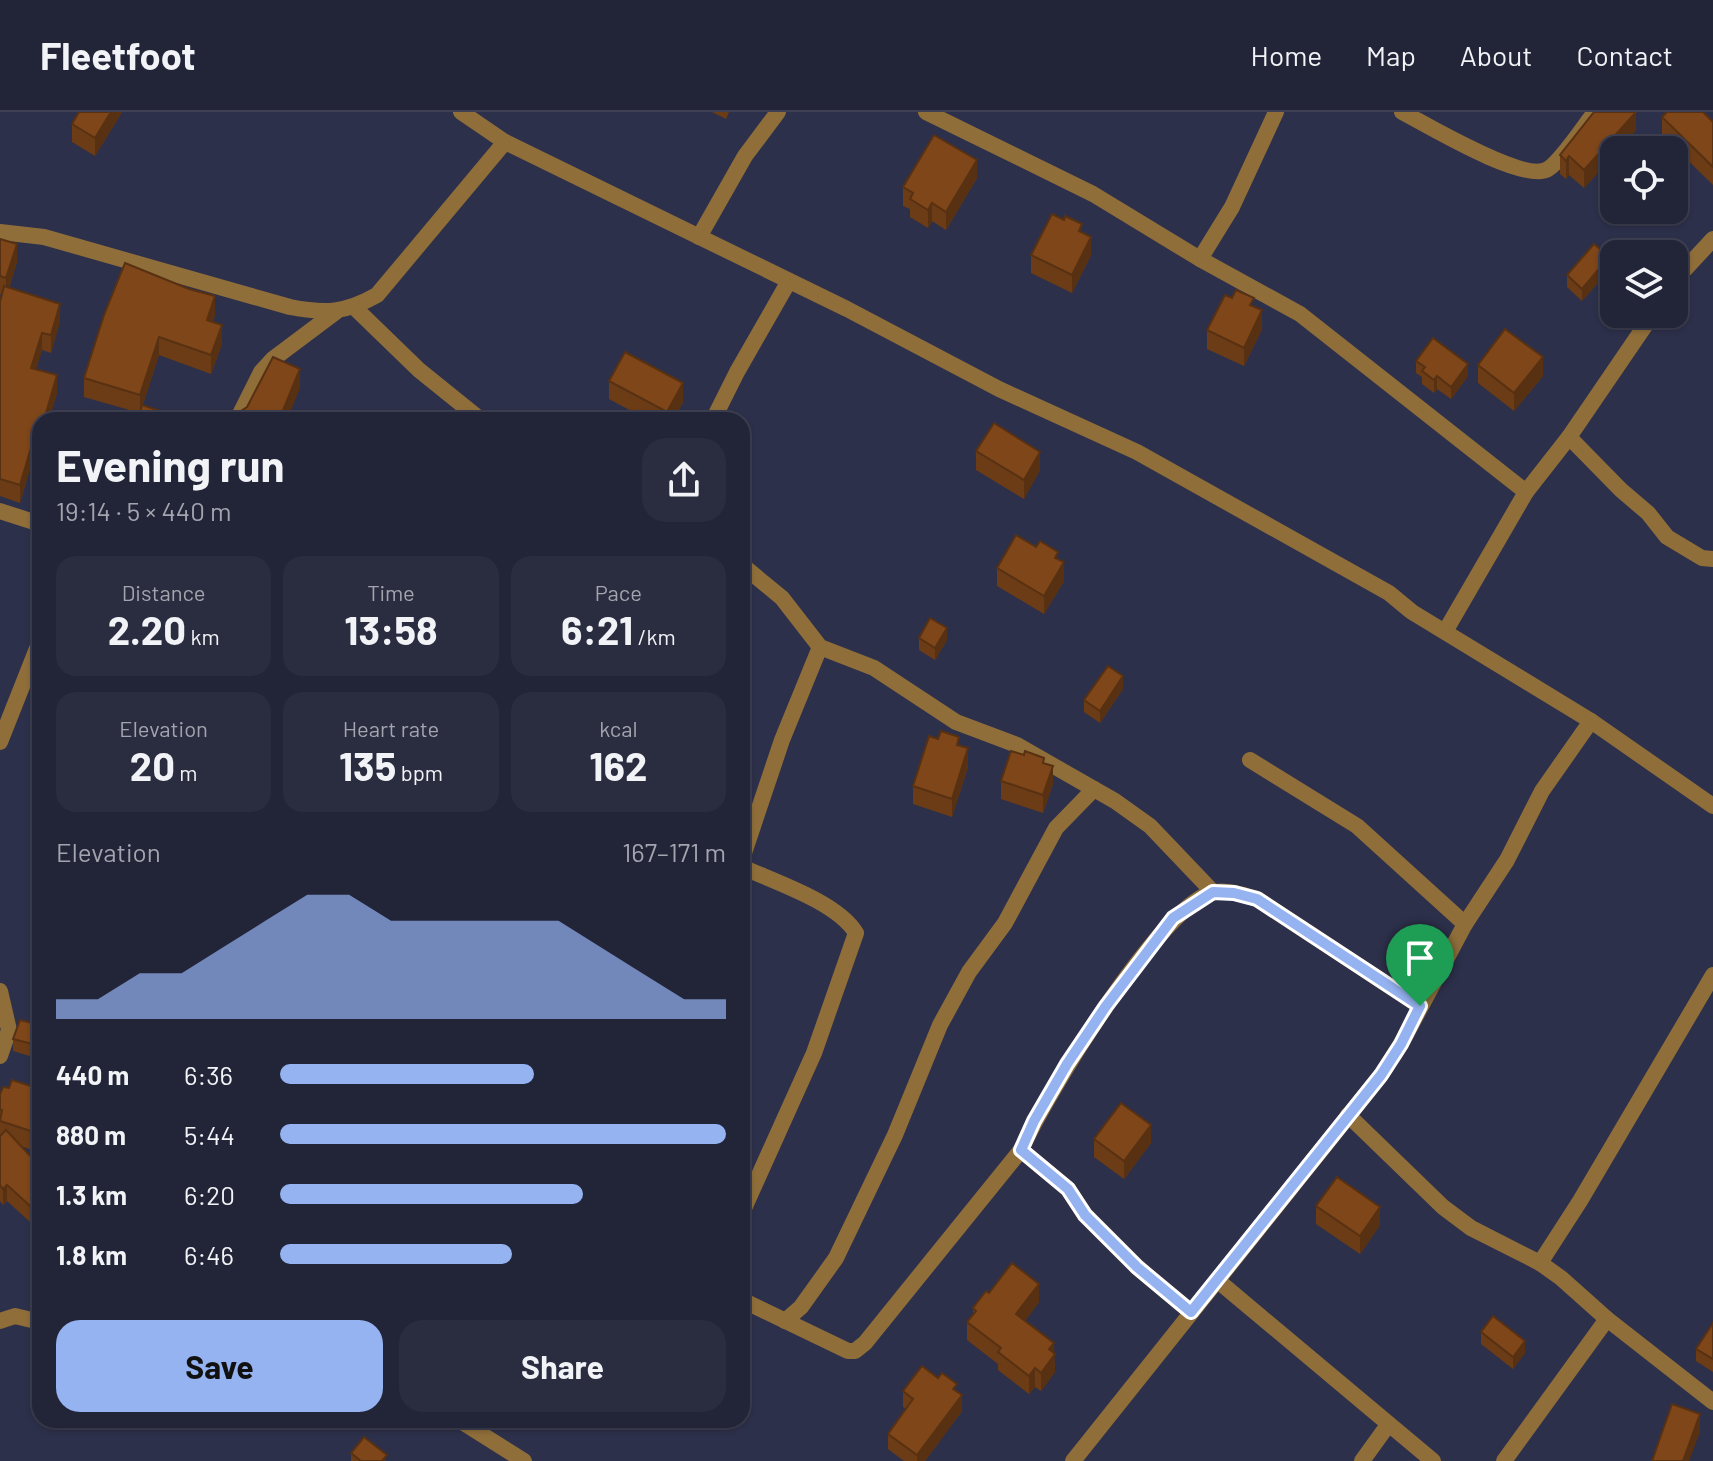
<!DOCTYPE html>
<meta charset="utf-8">
<style>
:root{--surface:#222438;--page:#2a2c40;--text:#f1f3f6;--muted:#a2a4ae;--line:#3f4153;--accent:#95b2f1}
body{margin:0;font-family:Barlow,sans-serif;background:var(--page);color:var(--text);height:100vh;display:flex;flex-direction:column;font-size:30px;white-space:nowrap}
*{box-sizing:border-box;margin:0}
p{font-size:26px;color:var(--muted)}
.icon{flex:none;width:44px;height:44px;fill:none;stroke:currentColor;stroke-width:2;stroke-linecap:round;stroke-linejoin:round}
.map{position:relative;flex:1;overflow:hidden}
.drawer{position:absolute;left:32px;top:300px;width:718px;height:1016px;display:flex;flex-direction:column;background:var(--surface);border-radius:24px;box-shadow:0 2px 6px #0004,0 0 0 2px var(--line)}
.drawer>*{flex:none}
.controls{position:absolute;left:1600px;top:24px;display:grid;gap:16px}
.controls a{display:grid;place-items:center;width:88px;height:88px;border-radius:16px;background:var(--surface);box-shadow:0 2px 6px #0004,0 0 0 2px var(--line);font-size:40px}
.pin{position:absolute;display:grid;place-items:center;width:68px;height:68px;color:#fff;margin:-82px -34px;border-radius:50% 50% 50% 0;rotate:-45deg;box-shadow:0 0 8px #0007}
.pin .icon{rotate:45deg}
.round{display:grid;place-items:center;flex:none;width:84px;height:84px;border-radius:24px;background:var(--page)}
.headline{display:flex;align-items:center;justify-content:space-between;height:136px;padding:0 24px}
h1{font-size:44px;font-weight:700;line-height:60px}
.metrics{display:grid;grid-template-columns:repeat(3,1fr);gap:12px;height:136px;padding:8px 24px}
.metrics div{display:grid;align-content:center;border-radius:20px;background:var(--page);text-align:center}
.metrics b{font-size:40px;font-weight:700}
.metrics small{font-size:22px;font-weight:400}
.metrics p{font-size:22px}
.chart{height:224px;padding:16px 24px}
.chart p{display:flex;justify-content:space-between}
.chart svg{width:100%;height:144px;margin-top:8px;fill:var(--accent);opacity:.7}
.primary-button{display:flex;gap:16px;margin-top:auto;padding:16px 24px}
.primary-button a{flex:1;height:92px;border-radius:24px;background:var(--accent);color:#111;font-size:32px;font-weight:700;line-height:92px;text-align:center}
.primary-button a+a{background:var(--page);color:var(--text)}
ul{padding:0 24px;list-style:none;font-size:26px}
li{display:grid;grid-template-columns:128px 96px 1fr;align-items:center;height:60px}
li i{height:20px;border-radius:10px;background:var(--accent)}
header{display:flex;align-items:center;gap:48px;box-sizing:border-box;height:112px;padding:0 40px;background:var(--surface);border-bottom:2px solid var(--line)}
header strong{font-size:38px}
nav{display:flex;gap:44px;margin-inline-start:auto;font-size:28px}
.map>svg:first-child{display:block}
</style>
<header>
<strong>Fleetfoot</strong>
<nav><a>Home</a><a>Map</a><a>About</a><a>Contact</a></nav>
</header>
<div class="map">
<svg width="1713" height="1349" viewBox="0 0 1713 1349">
<rect width="100%" height="100%" fill="#2d304a"/>
<g fill="none" stroke-linecap="round" stroke-linejoin="round">
<g stroke="#8f6e3a" stroke-width="16">
<polyline points="461,0 505,30"/>
<polyline points="926,0 1093,82 1200,147 1300,202 1526,380"/>
<path d="M1402 0C1427 13 1525 72 1548 57 1561 49 1584 14 1595 0"/>
<path d="M0 120 44 125 290 195C326 202 345 201 377 183L505 30 847 197 999 277 1137 340 1389 481 1412 500 1591 609 1713 694"/>
<polyline points="699,125 745,44 778,0"/>
<polyline points="1200,147 1232,95 1276,0"/>
<polyline points="1674,169 1713,127"/>
<polyline points="355,196 419,258 481,308"/>
<polyline points="237,308 261,260 273,247 337,199"/>
<polyline points="713,308 737,260 789,169"/>
<polyline points="1569,325 1621,378 1648,401 1667,425 1702,446 1713,447"/>
<polyline points="0,399 40,412"/>
<polyline points="742,453 782,486 820,535 874,556 956,610 1017,633 1115,689 1150,714 1213,780"/>
<polyline points="1446,518 1526,380 1569,325 1653,202"/>
<polyline points="0,630 40,529"/>
<polyline points="1250,648 1357,714 1465,812"/>
<polyline points="742,747 782,628 820,535"/>
<path d="M742 755C775 770 837 790 856 821L814 941 742 1101"/>
<polyline points="1713,863 1580,1089 1540,1151 1561,1166 1607,1207 1713,1290"/>
<polyline points="0,879 9,918 0,944"/>
<polyline points="1348,1003 1443,1095 1471,1116 1540,1151"/>
<polyline points="1217,1168 1433,1349"/>
<polyline points="742,1188 848,1239 855,1239 865,1231 1021,1038"/>
<path d="M1191 1200 1137 1155 1085 1103 1068 1077 1021 1038C1043 988 1163 788 1215 780 1229 778 1244 783 1257 787L1420 894"/>
<polyline points="0,1209 15,1204 40,1210"/>
<polyline points="785,1209 801,1195 836,1146 895,1023 940,913 969,860 1005,811 1056,716 1094,677"/>
<polyline points="459,1308 524,1349"/>
<polyline points="1073,1349 1381,963 1401,932 1465,812 1507,748 1542,679 1591,609"/>
<polyline points="1362,1349 1388,1313"/>
<polyline points="1504,1349 1607,1207"/>
</g>
</g>
<g fill="#6c3c16">
<polygon points="122,0 95,44 72,30 72,12"/>
<polygon points="712,0 729,0 726,7"/>
<polygon points="1662,5 1713,10 1713,73 1662,23"/>
<polygon points="1636,18 1618,38 1614,38 1614,43 1584,76 1569,63 1566,67 1560,62 1560,43"/>
<polygon points="977,66 946,118 932,109 928,116 910,105 910,97 903,94 903,75"/>
<polygon points="1082,120 1091,143 1072,181 1031,161 1031,143"/>
<polygon points="0,127 17,150 9,176 60,209 51,241 42,238 36,257 57,281 49,308 40,308 40,337 36,336 20,391 0,384 0,190 2,183 0,182"/>
<polygon points="1609,158 1582,189 1567,175 1567,163"/>
<polygon points="1254,194 1262,217 1244,254 1207,237 1207,218"/>
<polygon points="104,203 215,203 213,210 222,232 211,262 159,243 140,301 84,285 84,266"/>
<polygon points="1416,249 1468,264 1451,287 1437,277 1434,281 1422,272 1422,265 1416,261"/>
<polygon points="1478,253 1543,264 1514,299 1478,271"/>
<polygon points="609,269 683,290 673,308 648,308 609,287"/>
<polygon points="976,339 1040,358 1024,387 976,358"/>
<polygon points="1058,447 1064,469 1044,502 997,474 997,456"/>
<polygon points="919,526 947,528 935,548 919,538"/>
<polygon points="1123,577 1100,611 1084,600 1084,588"/>
<polygon points="938,627 959,633 968,655 952,705 913,692 913,674"/>
<polygon points="1024,643 1044,651 1053,672 1043,701 1001,687 1001,669"/>
<polygon points="40,913 40,947 13,939 13,927"/>
<polygon points="9,976 40,977 40,1041 21,1034 34,1054 40,1059 40,1119 7,1089 3,1093 0,1089 0,982"/>
<polygon points="1094,1027 1151,1031 1124,1067 1094,1045"/>
<polygon points="1316,1094 1380,1113 1360,1142 1316,1112"/>
<polygon points="989,1181 1039,1190 1025,1209 1054,1241 1055,1260 1041,1279 1035,1275 1029,1282 998,1258 998,1252 967,1228 967,1210 973,1202 973,1196"/>
<polygon points="1713,1211 1713,1260 1696,1249 1696,1237"/>
<polygon points="1481,1220 1525,1241 1513,1257 1481,1232"/>
<polygon points="938,1266 957,1279 962,1299 925,1349 904,1349 888,1337 888,1322 906,1297 903,1295 903,1279"/>
<polygon points="351,1341 387,1349 351,1349"/>
</g>
<g fill="#583112">
<polygon points="111,0 122,0 95,44 95,26"/>
<polygon points="1636,0 1636,18 1618,38 1614,38 1614,43 1584,76 1584,58"/>
<polygon points="1569,44 1569,63 1566,67 1566,49"/>
<polygon points="977,48 977,66 946,118 946,100"/>
<polygon points="932,91 932,109 928,116 928,98"/>
<polygon points="1091,125 1091,143 1072,181 1072,163"/>
<polygon points="17,132 17,150 6,184 6,166"/>
<polygon points="1609,145 1609,158 1582,189 1582,177"/>
<polygon points="215,184 215,203 207,226 207,208"/>
<polygon points="60,192 60,209 51,241 51,223"/>
<polygon points="1262,198 1262,217 1244,254 1244,236"/>
<polygon points="222,213 222,232 211,262 211,243"/>
<polygon points="42,221 42,238 31,273 31,256"/>
<polygon points="159,225 159,243 140,302 140,283"/>
<polygon points="1543,245 1543,264 1514,299 1514,281"/>
<polygon points="1468,252 1468,264 1451,287 1451,275"/>
<polygon points="300,257 300,276 287,308 279,308"/>
<polygon points="57,263 57,281 49,308 44,308"/>
<polygon points="1437,264 1437,277 1434,281 1434,268"/>
<polygon points="683,271 683,290 673,308 667,308 667,300"/>
<polygon points="36,319 36,336 20,391 20,373"/>
<polygon points="1040,340 1040,358 1024,387 1024,368"/>
<polygon points="1064,450 1064,469 1044,502 1044,484"/>
<polygon points="947,516 947,528 935,548 935,536"/>
<polygon points="1123,564 1123,577 1100,611 1100,599"/>
<polygon points="968,636 968,655 952,705 952,687"/>
<polygon points="1053,654 1053,672 1043,701 1043,683"/>
<polygon points="1151,1013 1151,1031 1124,1067 1124,1049"/>
<polygon points="7,1073 7,1089 3,1093 3,1077"/>
<polygon points="1380,1095 1380,1113 1360,1142 1360,1124"/>
<polygon points="1039,1172 1039,1190 1016,1221 1016,1202"/>
<polygon points="1525,1229 1525,1241 1513,1257 1513,1245"/>
<polygon points="1054,1231 1055,1260 1041,1279 1041,1261 1049,1237"/>
<polygon points="1035,1256 1035,1275 1029,1282 1029,1264"/>
<polygon points="962,1283 962,1299 925,1349 917,1349 917,1343"/>
<polygon points="1700,1302 1700,1320 1689,1349 1683,1349"/>
</g>
<g fill="#7e4619" stroke="#583112" stroke-width="2">
<polygon points="79,0 111,0 95,26 72,12"/>
<polygon points="1594,0 1636,0 1584,58 1569,44 1566,49 1560,43"/>
<polygon points="1667,0 1703,0 1713,10 1713,55 1662,5"/>
<polygon points="934,23 977,48 946,100 932,91 928,98 910,87 913,81 903,75"/>
<polygon points="1052,102 1064,108 1065,104 1082,112 1079,119 1091,125 1072,163 1031,143"/>
<polygon points="0,127 17,132 6,166 0,164"/>
<polygon points="1594,132 1609,145 1582,177 1567,163"/>
<polygon points="125,151 189,177 215,184 207,208 222,213 211,243 159,225 140,283 84,266 104,203"/>
<polygon points="4,174 60,192 51,223 42,221 31,256 57,263 44,308 40,308 40,320 36,319 20,373 0,367 0,190"/>
<polygon points="1236,178 1254,186 1250,193 1262,198 1244,236 1207,218 1225,183 1232,186"/>
<polygon points="1505,217 1543,245 1514,281 1478,253"/>
<polygon points="1433,226 1468,252 1451,275 1437,264 1434,268 1422,259 1425,255 1416,249"/>
<polygon points="625,240 683,271 667,300 609,269"/>
<polygon points="273,245 300,257 279,308 235,308 238,301 247,295"/>
<polygon points="142,293 188,308 138,308"/>
<polygon points="994,311 1040,340 1024,368 976,339"/>
<polygon points="1016,423 1036,435 1040,429 1058,440 1055,446 1064,450 1044,484 997,456"/>
<polygon points="930,506 947,516 935,536 919,526"/>
<polygon points="1108,554 1123,564 1100,599 1084,588"/>
<polygon points="941,619 959,625 957,633 968,636 952,687 913,674 929,624 938,627"/>
<polygon points="1011,639 1024,643 1025,639 1044,646 1043,651 1053,654 1043,683 1001,669"/>
<polygon points="20,908 40,913 40,934 13,927"/>
<polygon points="12,968 40,977 40,1022 0,1009 2,998 0,998 0,982 3,975 9,976"/>
<polygon points="1121,991 1151,1013 1124,1049 1094,1027"/>
<polygon points="6,1018 34,1048 31,1051 40,1059 40,1103 7,1073 3,1077 0,1073 0,1024"/>
<polygon points="1337,1065 1380,1095 1360,1124 1316,1094"/>
<polygon points="1012,1151 1039,1172 1016,1202 1054,1231 1049,1237 1055,1242 1041,1261 1035,1256 1029,1264 998,1240 1001,1236 967,1210 976,1199 973,1196 986,1179 989,1181"/>
<polygon points="1493,1204 1525,1229 1513,1245 1481,1220"/>
<polygon points="1713,1211 1713,1247 1696,1237"/>
<polygon points="922,1254 938,1266 942,1261 957,1272 953,1277 962,1283 917,1343 888,1322 913,1287 903,1279"/>
<polygon points="1672,1292 1700,1302 1683,1349 1652,1349"/>
<polygon points="364,1325 387,1343 382,1349 361,1349 351,1341"/>
</g>
<g fill="none" stroke-linecap="round" stroke-linejoin="round">
<g stroke="#fff" stroke-width="16">
<polygon id="route" points="1213,780 1234,781 1257,787 1420,894 1401,932 1381,963 1191,1200 1137,1155 1085,1103 1068,1077 1021,1038 1034,1009 1067,952 1106,894 1173,806"/>
</g>
<use href="#route" stroke="#95b2f1" stroke-width="10"/>
</g>
</svg>
<div class="controls">
<a><svg class="icon" aria-label="locate" viewBox="0 0 24 24"><circle cx="12" cy="12" r="6"/><path d="M12 2v4M12 18v4M2 12h4M18 12h4"/></svg></a>
<a><svg class="icon" aria-label="layers" viewBox="0 0 24 24"><path d="M12 4l9 5-9 5-9-5zM3 14l9 5 9-5"/></svg></a>
</div>
<div class="pin" style="left:1420px;top:894px;background:#1e9e55"><svg class="icon" aria-label="arrive" viewBox="0 0 24 24"><path d="M6 21V4h12l-3 4 3 4H6"/></svg></div>
<section class="drawer">
<div class="headline"><div><h1>Evening run</h1><p>19:14 · 5 × 440 m</p></div><a class="round"><svg class="icon" aria-label="share" viewBox="0 0 24 24"><path d="M12 15V3M7 8l5-5 5 5M5 13v7h14v-7"/></svg></a></div>
<div class="metrics">
<div><p>Distance</p><b>2.20<small> km</small></b></div>
<div><p>Time</p><b>13:58</b></div>
<div><p>Pace</p><b>6:21<small> /km</small></b></div>
</div>
<div class="metrics">
<div><p>Elevation</p><b>20<small> m</small></b></div>
<div><p>Heart rate</p><b>135<small> bpm</small></b></div>
<div><p>kcal</p><b>162</b></div>
</div>
<div class="chart"><p><span>Elevation</span>167–171 m</p>
<svg viewBox="0 0 160 44" preserveAspectRatio="none"><path d="M0 44V38L10 38L20 30L30 30L40 22L50 14L60 6L70 6L80 14L90 14L100 14L110 14L120 14L130 22L140 30L150 38L160 38V44z"/></svg>
</div>
<ul>
<li><b>440 m</b>6:36<i style="width:57%"></i></li>
<li><b>880 m</b>5:44<i style="width:100%"></i></li>
<li><b>1.3 km</b>6:20<i style="width:68%"></i></li>
<li><b>1.8 km</b>6:46<i style="width:52%"></i></li>
</ul>
<div class="primary-button"><a>Save</a><a>Share</a></div>
</section>
</div>
